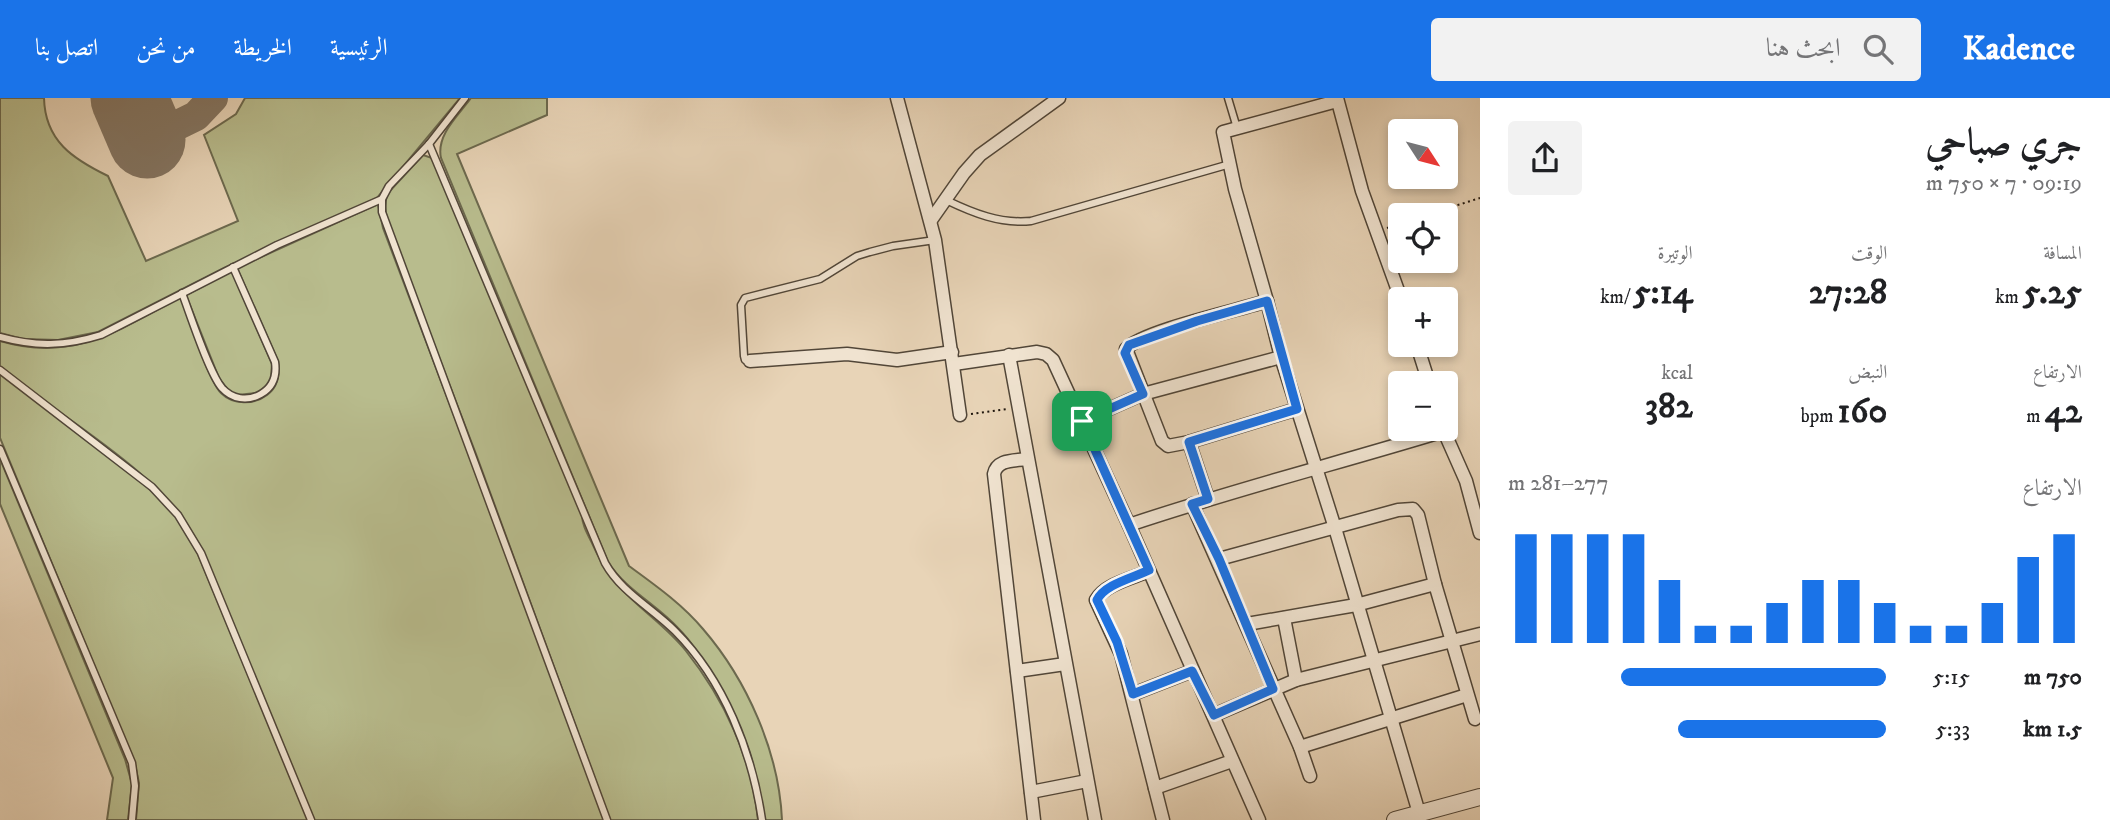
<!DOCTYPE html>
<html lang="ar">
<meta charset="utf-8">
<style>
:root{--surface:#fff;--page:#f2f2f2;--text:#202124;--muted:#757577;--accent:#1a73e8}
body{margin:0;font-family:"IM FELL DW Pica",Amiri,serif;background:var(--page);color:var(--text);direction:rtl;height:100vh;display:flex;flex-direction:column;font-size:26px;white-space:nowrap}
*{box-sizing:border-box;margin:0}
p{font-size:23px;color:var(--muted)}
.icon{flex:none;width:38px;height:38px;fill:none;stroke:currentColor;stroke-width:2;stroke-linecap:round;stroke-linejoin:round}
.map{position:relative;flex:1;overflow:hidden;direction:ltr}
.sheet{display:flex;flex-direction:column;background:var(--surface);width:630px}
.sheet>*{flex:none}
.needle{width:46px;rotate:126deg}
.buttons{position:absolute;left:1388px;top:21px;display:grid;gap:14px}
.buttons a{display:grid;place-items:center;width:70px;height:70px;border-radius:7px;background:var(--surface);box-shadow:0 4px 10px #0003;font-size:35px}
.pin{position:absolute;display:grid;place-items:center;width:60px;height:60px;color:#fff;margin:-30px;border-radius:14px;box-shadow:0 4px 10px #0006}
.round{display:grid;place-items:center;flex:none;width:74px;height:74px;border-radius:7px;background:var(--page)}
.overview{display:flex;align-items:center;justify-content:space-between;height:119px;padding:0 28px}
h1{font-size:38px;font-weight:700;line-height:52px}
.metrics{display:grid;grid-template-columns:repeat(3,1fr);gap:10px;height:119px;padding:7px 28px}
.metrics div{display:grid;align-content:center}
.metrics b{font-size:35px;font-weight:700}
.metrics small{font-size:19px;font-weight:400}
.metrics p{font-size:19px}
.chart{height:196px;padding:14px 28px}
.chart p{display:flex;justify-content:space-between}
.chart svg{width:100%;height:126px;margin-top:7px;stroke:var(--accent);stroke-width:6}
ul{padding:0 28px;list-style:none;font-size:23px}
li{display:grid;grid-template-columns:112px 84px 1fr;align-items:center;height:52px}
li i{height:18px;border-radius:9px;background:var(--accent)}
header{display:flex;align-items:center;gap:42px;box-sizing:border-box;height:98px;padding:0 35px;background:var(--accent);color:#fff}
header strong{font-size:33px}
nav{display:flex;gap:38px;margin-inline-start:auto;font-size:24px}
.search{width:490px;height:63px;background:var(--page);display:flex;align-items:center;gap:18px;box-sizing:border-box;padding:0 24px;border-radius:7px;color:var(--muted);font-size:26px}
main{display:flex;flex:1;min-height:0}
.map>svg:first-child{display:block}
</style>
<header>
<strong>Kadence</strong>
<div class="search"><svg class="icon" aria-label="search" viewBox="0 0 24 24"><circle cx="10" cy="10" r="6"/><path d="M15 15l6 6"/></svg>ابحث هنا</div>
<nav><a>الرئيسية</a><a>الخريطة</a><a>من نحن</a><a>اتصل بنا</a></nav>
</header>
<main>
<section class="sheet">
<div class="overview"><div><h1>جري صباحي</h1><p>09:19 · 7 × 750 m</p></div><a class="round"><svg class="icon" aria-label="share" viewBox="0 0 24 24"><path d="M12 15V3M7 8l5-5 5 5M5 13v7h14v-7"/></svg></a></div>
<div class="metrics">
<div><p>المسافة</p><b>5.25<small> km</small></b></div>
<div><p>الوقت</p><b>27:28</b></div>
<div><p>الوتيرة</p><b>5:14<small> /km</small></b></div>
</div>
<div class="metrics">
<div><p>الارتفاع</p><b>42<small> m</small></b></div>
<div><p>النبض</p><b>160<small> bpm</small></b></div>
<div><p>kcal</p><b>382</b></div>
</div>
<div class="chart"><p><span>الارتفاع</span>277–281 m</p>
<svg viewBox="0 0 160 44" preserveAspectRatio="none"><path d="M5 44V6M15 44V6M25 44V6M35 44V6M45 44V22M55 44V38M65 44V38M75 44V30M85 44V22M95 44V22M105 44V30M115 44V38M125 44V38M135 44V30M145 44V14M155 44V6"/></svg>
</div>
<ul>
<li><b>750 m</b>5:15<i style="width:70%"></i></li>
<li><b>1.5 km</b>5:33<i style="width:55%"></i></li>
</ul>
</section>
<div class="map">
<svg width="1480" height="722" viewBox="0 0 1480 722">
<rect width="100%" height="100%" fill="#e8d4b7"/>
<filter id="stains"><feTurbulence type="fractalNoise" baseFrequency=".00286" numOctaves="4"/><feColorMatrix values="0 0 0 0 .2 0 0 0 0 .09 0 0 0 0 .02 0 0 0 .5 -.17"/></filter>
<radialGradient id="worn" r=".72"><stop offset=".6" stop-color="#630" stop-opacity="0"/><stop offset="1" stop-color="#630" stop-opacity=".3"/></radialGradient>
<g fill="#b8bc8d" stroke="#6c694e" stroke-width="2">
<path d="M0 0H44C45 43 73 61 108 78L146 163 238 123 204 37 236 16 245 0H460L377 100 224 170 98 234 58 242 23 241 0 235Z"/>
<path d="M471 0H547V17L457 56 629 468C655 487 682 506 703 531 747 582 779 654 782 722H764C757 668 744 629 715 582 704 564 693 545 678 530 656 506 626 492 608 464L441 60C436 37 458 18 471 0Z"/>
<path d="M423 57 432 60 582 416C582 427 587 435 592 445 597 456 603 468 610 478 631 506 664 525 686 553 724 601 752 660 758 722H610L476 356 389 129C386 117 383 106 388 95Z"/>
<path d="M378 106 383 130 499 436 604 722H314L203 454C162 370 68 328 0 268V243C73 265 119 232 181 199 189 220 208 282 221 295 233 307 254 307 267 297 278 289 280 276 278 263L237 170Z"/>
<polygon points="232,173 272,266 271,282 267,288 257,295 237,297 229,293 219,280 186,197"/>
<polygon points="0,275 140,383 164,404 181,425 198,456 308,722 136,722 139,685 135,666 0,340"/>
<polygon points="0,361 125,661 132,686 128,722 107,722 113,680 0,406"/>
</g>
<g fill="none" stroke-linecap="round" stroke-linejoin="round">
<polyline stroke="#847562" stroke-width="30" points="147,42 196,18 213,0"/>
<polyline stroke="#847562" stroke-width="77" points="129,0 147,42"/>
<g stroke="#514638" stroke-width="9">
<g id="service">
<polyline points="465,0 429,46 389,88 382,101 382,114 607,722"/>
<polyline points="1228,0 1237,30"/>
<path d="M429 46 605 465C621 494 652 510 675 533 724 582 752 654 762 722"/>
<path d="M946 102C973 115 1000 126 1031 123L1230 66"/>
<path d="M182 195C190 216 209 275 222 290 232 301 247 304 261 296 273 289 277 278 275 264L233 169"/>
<path d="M0 239C36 249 66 248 101 237L277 147 382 101"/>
<polyline points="750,263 745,262 744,258 741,207 745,200 820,181 857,158 870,154 893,148 935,142"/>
<polyline points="0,272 152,389 178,417 201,455 311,722"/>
<polyline points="0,351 132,665 135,688 132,722"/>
</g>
</g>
<g stroke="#514638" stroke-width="15">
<g id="minor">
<polyline points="897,0 935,142 960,317"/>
<polyline points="1337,0 1362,93 1401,201"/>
<polyline points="931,122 964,75 980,57 1059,0"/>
<polyline points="1267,203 1235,91 1223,34 1337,3"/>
<polyline points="1417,247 1429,285"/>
<polyline points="1009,257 1095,722"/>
<polyline points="750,263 847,256 897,262 952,254"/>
<polyline points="954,266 1037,254 1046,256 1053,262 1129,427 1259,722"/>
<path d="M1297 311 1189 344 1168 348 1162 343 1126 251C1142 233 1239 212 1267 203L1281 259 1335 430 1419 715"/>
<polyline points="1082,323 1143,296 1281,259"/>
<polyline points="1443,331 1466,383 1480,435"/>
<polyline points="1189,344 1208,401"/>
<path d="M1026 361C1014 363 997 361 994 376L1034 722"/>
<polyline points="1192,406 1300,649 1310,678"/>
<path d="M1129 427C1233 392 1339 365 1444 333"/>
<polyline points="1219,461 1398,412 1413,411 1418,417 1435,486 1475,621"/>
<path d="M1149 473C1133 480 1105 486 1096 502L1121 556 1163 722"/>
<polyline points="1284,520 1296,582"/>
<polyline points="1247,526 1356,507 1435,486"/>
<polyline points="1017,573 1065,566"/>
<polyline points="1133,596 1192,573"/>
<polyline points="1214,617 1296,582 1480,536"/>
<polyline points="1300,649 1467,597"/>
<polyline points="1155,690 1232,663"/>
<polyline points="1031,694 1087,683"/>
</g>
</g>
<g stroke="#514638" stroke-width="18">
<polyline id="tertiary" points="1395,722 1480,699"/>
</g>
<g stroke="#1f160e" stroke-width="2" stroke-dasharray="2 3.5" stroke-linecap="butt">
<polyline points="1426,117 1480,100"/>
<polyline points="1387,130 1400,126"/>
<polyline points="971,316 1007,311"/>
</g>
<use href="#service" stroke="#f0e3d0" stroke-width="6"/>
<use href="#minor" stroke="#f0e3d0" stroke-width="12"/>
<use href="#tertiary" stroke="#f0e3d0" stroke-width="16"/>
</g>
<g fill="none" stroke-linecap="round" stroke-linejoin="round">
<g stroke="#fff" stroke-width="14">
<path id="route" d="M1267 203 1297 311 1189 344 1208 401 1192 406 1219 461 1273 591 1214 617 1192 573 1133 596 1117 544 1097 502C1105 486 1133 480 1149 472L1082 323 1143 296 1125 255 1129 247 1197 223Z"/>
</g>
<use href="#route" stroke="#1a73e8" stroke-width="9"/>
</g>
<rect width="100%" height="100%" filter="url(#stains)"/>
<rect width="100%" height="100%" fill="url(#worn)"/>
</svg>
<div class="buttons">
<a><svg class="needle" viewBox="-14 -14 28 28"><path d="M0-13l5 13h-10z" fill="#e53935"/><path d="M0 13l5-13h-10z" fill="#757577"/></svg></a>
<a><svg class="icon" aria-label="locate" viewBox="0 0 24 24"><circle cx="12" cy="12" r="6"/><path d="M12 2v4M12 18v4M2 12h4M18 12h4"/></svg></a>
<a>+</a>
<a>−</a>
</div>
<div class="pin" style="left:1082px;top:323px;background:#1e9e55"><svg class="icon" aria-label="arrive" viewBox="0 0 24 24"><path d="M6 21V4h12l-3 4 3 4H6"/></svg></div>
</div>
</main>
